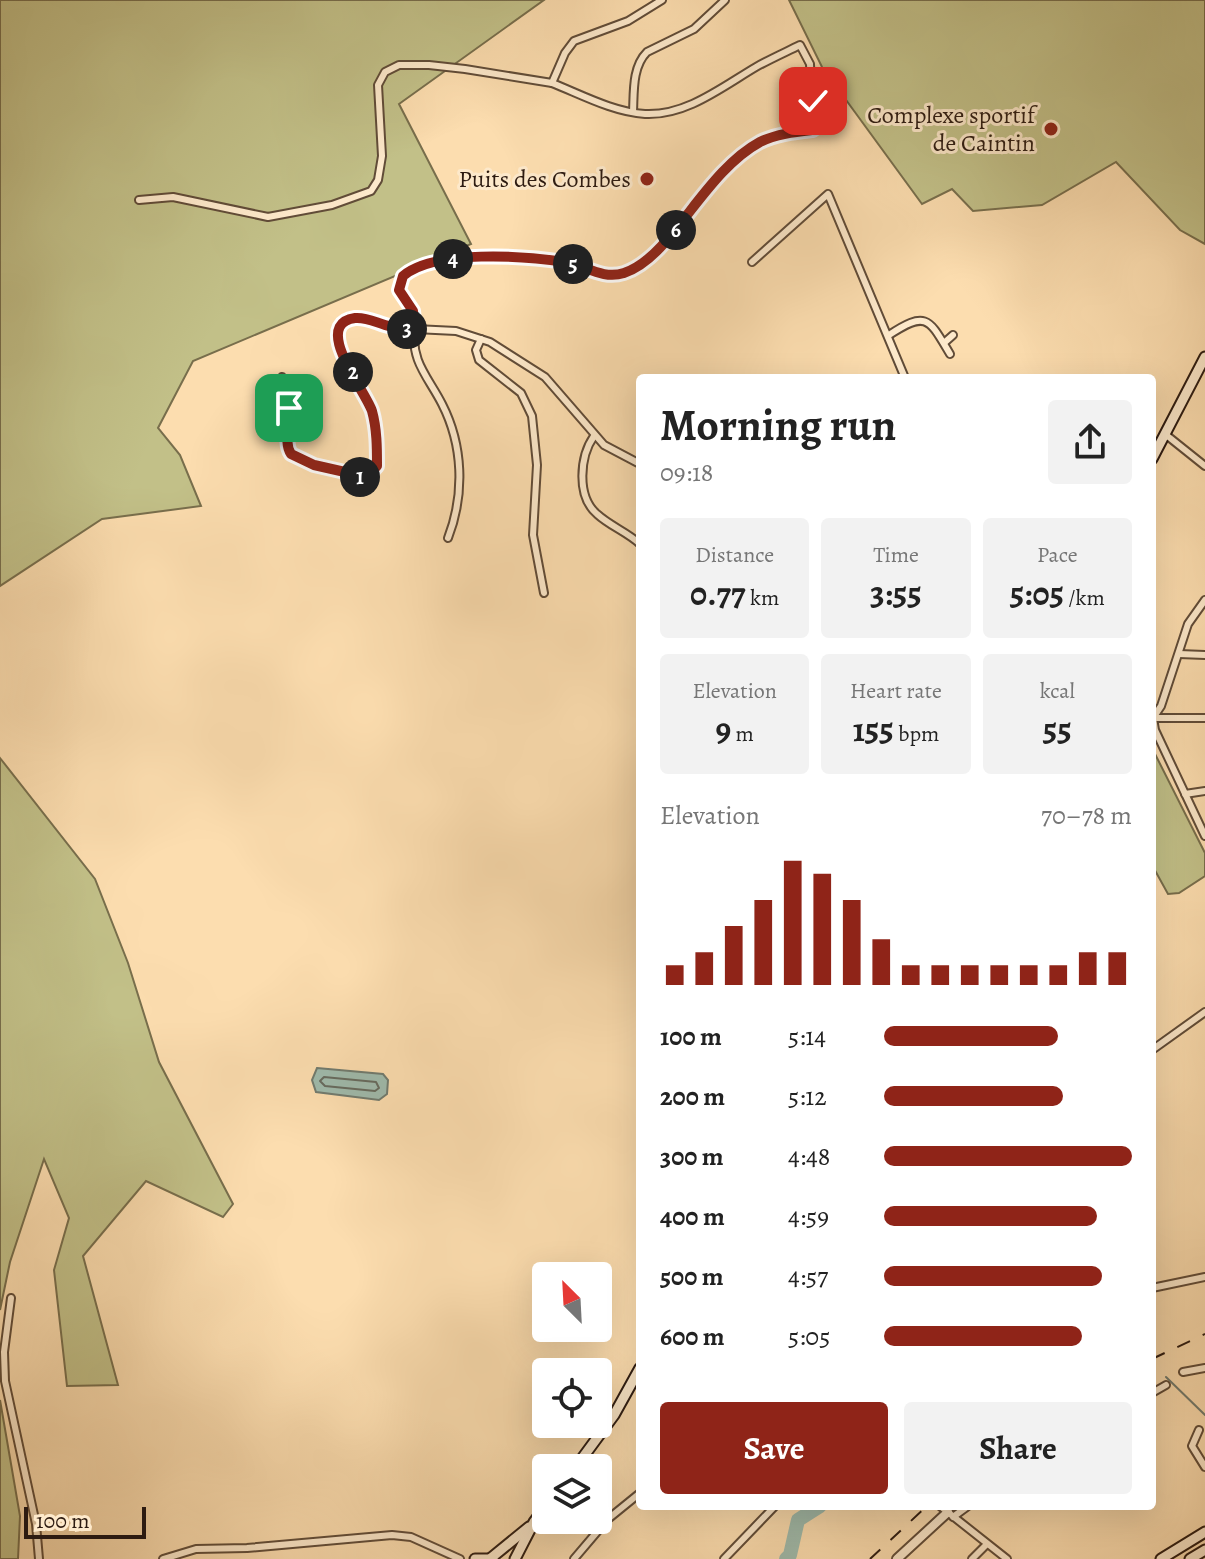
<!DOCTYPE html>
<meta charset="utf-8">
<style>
:root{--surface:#fff;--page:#f2f2f2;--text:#222;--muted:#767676;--accent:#8f2418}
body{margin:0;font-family:Alegreya,serif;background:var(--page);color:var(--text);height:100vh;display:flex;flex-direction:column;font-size:30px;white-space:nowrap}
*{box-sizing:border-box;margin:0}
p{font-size:26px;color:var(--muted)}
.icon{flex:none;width:44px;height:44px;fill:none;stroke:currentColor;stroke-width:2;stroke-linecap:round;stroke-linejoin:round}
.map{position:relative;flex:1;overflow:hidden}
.sheet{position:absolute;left:636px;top:374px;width:520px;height:1136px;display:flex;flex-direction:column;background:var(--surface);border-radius:8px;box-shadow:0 8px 32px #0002}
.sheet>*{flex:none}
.needle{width:52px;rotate:336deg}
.fabs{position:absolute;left:532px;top:1262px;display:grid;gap:16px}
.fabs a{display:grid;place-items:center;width:80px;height:80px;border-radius:8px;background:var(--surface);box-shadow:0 8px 32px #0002;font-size:40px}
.scale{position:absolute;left:24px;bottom:20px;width:122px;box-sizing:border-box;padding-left:8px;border:4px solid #2d1b11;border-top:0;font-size:22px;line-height:28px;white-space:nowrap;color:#2d1b11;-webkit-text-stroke:6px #fde9cb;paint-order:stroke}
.pin{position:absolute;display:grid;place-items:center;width:68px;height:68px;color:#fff;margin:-34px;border-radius:16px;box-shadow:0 4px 12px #0006}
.km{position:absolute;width:40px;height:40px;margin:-20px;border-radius:50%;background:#222;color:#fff;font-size:22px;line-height:40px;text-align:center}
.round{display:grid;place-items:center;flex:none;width:84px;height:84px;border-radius:8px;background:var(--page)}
.overview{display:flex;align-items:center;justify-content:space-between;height:136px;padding:0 24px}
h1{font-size:44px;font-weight:700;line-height:60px}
.metrics{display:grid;grid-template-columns:repeat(3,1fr);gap:12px;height:136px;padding:8px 24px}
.metrics div{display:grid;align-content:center;border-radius:8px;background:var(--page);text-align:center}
.metrics b{font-size:34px;font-weight:700}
.metrics small{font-size:22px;font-weight:400}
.metrics p{font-size:22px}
.chart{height:224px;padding:16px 24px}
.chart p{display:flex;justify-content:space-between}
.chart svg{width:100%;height:144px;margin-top:8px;stroke:var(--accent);stroke-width:6}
.primary-button{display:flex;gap:16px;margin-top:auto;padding:16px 24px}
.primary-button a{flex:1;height:92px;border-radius:8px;background:var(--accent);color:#fff;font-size:32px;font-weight:700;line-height:92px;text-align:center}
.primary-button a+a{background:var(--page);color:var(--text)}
ul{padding:0 24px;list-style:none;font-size:26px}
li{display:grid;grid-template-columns:128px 96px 1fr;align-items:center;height:60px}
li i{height:20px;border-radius:10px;background:var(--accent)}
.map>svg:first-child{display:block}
</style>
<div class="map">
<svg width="1205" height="1559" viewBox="0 0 1205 1559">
<rect width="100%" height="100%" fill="#fcddaf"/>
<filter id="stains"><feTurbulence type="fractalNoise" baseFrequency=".0025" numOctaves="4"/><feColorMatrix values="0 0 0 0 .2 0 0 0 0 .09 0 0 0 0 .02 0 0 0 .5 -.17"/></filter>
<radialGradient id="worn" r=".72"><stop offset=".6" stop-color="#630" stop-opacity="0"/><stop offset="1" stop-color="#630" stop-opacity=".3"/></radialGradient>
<g fill="#c2c088" stroke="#786e4c" stroke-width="2">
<polygon points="0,0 544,0 399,104 471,244 193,361 158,428 180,455 201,506 102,519 0,586"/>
<polygon points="789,0 1205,0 1205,244 1180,230 1116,162 1042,205 973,211 952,189 922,204 822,67"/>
<polygon points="1152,748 1205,853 1205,876 1179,893 1168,894 1152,865"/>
<polygon points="0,758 95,879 128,963 159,1062 233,1204 223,1217 146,1181 83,1256 118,1385 67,1386 54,1270 69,1218 44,1159 10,1262 0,1310"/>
<polygon points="0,1400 20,1516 18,1559 0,1559"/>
</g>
<polygon fill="#9fbbad" stroke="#717b6f" stroke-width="2" points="317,1068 383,1074 388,1080 387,1094 379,1100 316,1092 312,1080"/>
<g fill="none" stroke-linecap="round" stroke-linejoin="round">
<polygon stroke="#666b5f" stroke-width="2" points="324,1077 376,1082 379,1088 375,1091 325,1086 320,1081"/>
<polyline stroke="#717b6f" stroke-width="2" points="1166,1377 1205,1415"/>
<polyline stroke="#9fbbad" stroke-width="14" points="786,1559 790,1555 798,1520 820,1506"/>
<g stroke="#614c38" stroke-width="10">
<g id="minor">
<path d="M633 112C634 92 632 67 647 52L694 29 725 0"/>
<polyline points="139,200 173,197 268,217 332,205 371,191 378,180 382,156 378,85 385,72 399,65 429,65 465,69 552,83"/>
<polyline points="752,262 828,194 905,378"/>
<path d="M889 335C927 310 929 319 950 354"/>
<polyline points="481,339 476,350 479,360 521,393 532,416 537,465 533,535 544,593"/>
<polyline points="944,343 953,335"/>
<path d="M282 377 290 418 286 443 291 454 314 465 367 477 377 466 376 435 371 410 339 348 336 335 342 324 355 318 415 329C410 361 429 378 442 404 463 445 465 494 448 538"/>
<polyline points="1165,434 1205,466"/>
<path d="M594 436C580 456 576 496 597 514 610 526 627 532 640 544"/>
<path d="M640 464 604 445 545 377 490 342 456 331 415 329C418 308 393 297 401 280 416 249 536 257 566 262 585 265 599 278 619 274 673 263 708 169 760 142 776 133 795 132 813 130L810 64 800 45C786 52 770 59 756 67 722 87 686 116 645 114 613 112 580 94 552 83L565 53 574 41 628 21 662 0"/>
<polyline points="1205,600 1188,624 1161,706 1153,718 1155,730 1205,836"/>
<polyline points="1179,654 1205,655"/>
<polyline points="1152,718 1205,718"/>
<polyline points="1185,794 1205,791"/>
<polyline points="1152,1050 1205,1012"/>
<polyline points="1152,1288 1205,1277"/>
<polyline points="11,1298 4,1352 5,1381 36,1524 39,1559"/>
<polyline points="1183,1372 1205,1368"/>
<polyline points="1152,1393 1166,1385"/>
<polyline points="1199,1430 1192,1446 1205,1467"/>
<polyline points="940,1506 1007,1559"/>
<polyline points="953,1517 968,1506"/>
<polyline points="163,1559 196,1549 247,1548 392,1535 411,1537 460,1559"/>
<polyline points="574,1559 608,1519 640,1493"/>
<polyline points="724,1559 775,1506"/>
<polyline points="972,1559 987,1544"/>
</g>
</g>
<g stroke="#614c38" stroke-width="12">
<polyline id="tertiary" points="897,1559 948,1512"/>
</g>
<g stroke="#2d1b11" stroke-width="13">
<g id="secondary">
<polyline points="1152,459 1205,357"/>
<polyline points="575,1468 614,1415 640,1368"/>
<polyline points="491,1558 529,1527"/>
<polyline points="475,1559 493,1559"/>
<polyline points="515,1559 534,1522 546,1506"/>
<polyline points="1161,1559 1205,1532"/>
<polyline points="1190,1559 1205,1550"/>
</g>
</g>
<use href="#minor" stroke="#fde9cb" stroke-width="6"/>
<use href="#tertiary" stroke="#fde9cb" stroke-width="8"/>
<use href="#secondary" stroke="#fde9cb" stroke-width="9"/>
<g stroke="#2d1b11" stroke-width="2" stroke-dasharray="14 14" stroke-linecap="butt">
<polyline points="1152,1359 1205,1334"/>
<polyline points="870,1559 927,1506"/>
</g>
</g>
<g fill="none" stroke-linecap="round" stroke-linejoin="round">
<g stroke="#fff" stroke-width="16">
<path id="route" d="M289 408C291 424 283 442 291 454L314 465 367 477 377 466C377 448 377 429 372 411 365 390 311 324 355 318 366 317 375 322 385 325 395 328 405 328 415 329L413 311 399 290 403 276C435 249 525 256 565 262 585 265 602 280 624 273 645 266 662 247 675 230 699 201 725 161 760 142 776 134 795 132 813 130V101"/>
</g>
<use href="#route" stroke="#8f2418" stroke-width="10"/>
</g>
<g fill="#8f2418" stroke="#fde9cb" stroke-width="3">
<circle cx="1051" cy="129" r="8"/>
<circle cx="647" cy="179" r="8"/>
</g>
<g text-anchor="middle" stroke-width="6" stroke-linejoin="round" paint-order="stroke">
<g font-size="24" fill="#2d1b11" stroke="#fde9cb" text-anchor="end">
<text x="1035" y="123">Complexe sportif<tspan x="1035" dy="28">de Caintin</tspan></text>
<text x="631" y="187">Puits des Combes</text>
</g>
</g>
<rect width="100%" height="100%" filter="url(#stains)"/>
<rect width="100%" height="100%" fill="url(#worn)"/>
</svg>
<div class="fabs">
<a><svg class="needle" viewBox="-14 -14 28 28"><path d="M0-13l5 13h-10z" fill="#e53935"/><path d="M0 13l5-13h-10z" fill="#767676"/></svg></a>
<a><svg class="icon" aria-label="locate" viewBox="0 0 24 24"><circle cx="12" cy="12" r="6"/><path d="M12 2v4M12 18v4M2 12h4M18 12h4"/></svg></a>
<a><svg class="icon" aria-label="layers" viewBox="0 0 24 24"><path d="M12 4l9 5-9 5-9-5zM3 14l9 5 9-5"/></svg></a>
</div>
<div class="scale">100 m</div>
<div class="pin" style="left:289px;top:408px;background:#1e9e55"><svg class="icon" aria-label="arrive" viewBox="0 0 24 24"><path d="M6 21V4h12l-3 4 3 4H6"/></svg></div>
<div class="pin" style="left:813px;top:101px;background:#d93025"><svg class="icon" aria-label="check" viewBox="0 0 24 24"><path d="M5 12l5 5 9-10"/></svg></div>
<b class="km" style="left:360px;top:477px">1</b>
<b class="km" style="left:353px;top:372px">2</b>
<b class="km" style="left:407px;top:329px">3</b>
<b class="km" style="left:453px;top:259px">4</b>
<b class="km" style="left:573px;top:264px">5</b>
<b class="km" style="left:676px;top:230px">6</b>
<section class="sheet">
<div class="overview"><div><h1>Morning run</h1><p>09:18</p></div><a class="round"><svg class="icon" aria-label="share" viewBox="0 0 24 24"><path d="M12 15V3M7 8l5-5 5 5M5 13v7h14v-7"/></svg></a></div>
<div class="metrics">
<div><p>Distance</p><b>0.77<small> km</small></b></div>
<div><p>Time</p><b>3:55</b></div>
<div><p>Pace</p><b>5:05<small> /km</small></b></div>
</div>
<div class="metrics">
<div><p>Elevation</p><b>9<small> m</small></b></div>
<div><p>Heart rate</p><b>155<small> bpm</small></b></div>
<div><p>kcal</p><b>55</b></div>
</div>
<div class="chart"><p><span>Elevation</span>70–78 m</p>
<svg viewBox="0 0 160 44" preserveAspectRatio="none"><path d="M5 44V38M15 44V34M25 44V26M35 44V18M45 44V6M55 44V10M65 44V18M75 44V30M85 44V38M95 44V38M105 44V38M115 44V38M125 44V38M135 44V38M145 44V34M155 44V34"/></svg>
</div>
<ul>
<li><b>100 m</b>5:14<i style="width:70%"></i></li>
<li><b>200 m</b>5:12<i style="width:72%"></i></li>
<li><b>300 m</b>4:48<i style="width:100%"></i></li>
<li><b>400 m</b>4:59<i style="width:86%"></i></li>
<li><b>500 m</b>4:57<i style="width:88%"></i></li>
<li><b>600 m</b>5:05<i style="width:80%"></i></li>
</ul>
<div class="primary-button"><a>Save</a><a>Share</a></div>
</section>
</div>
